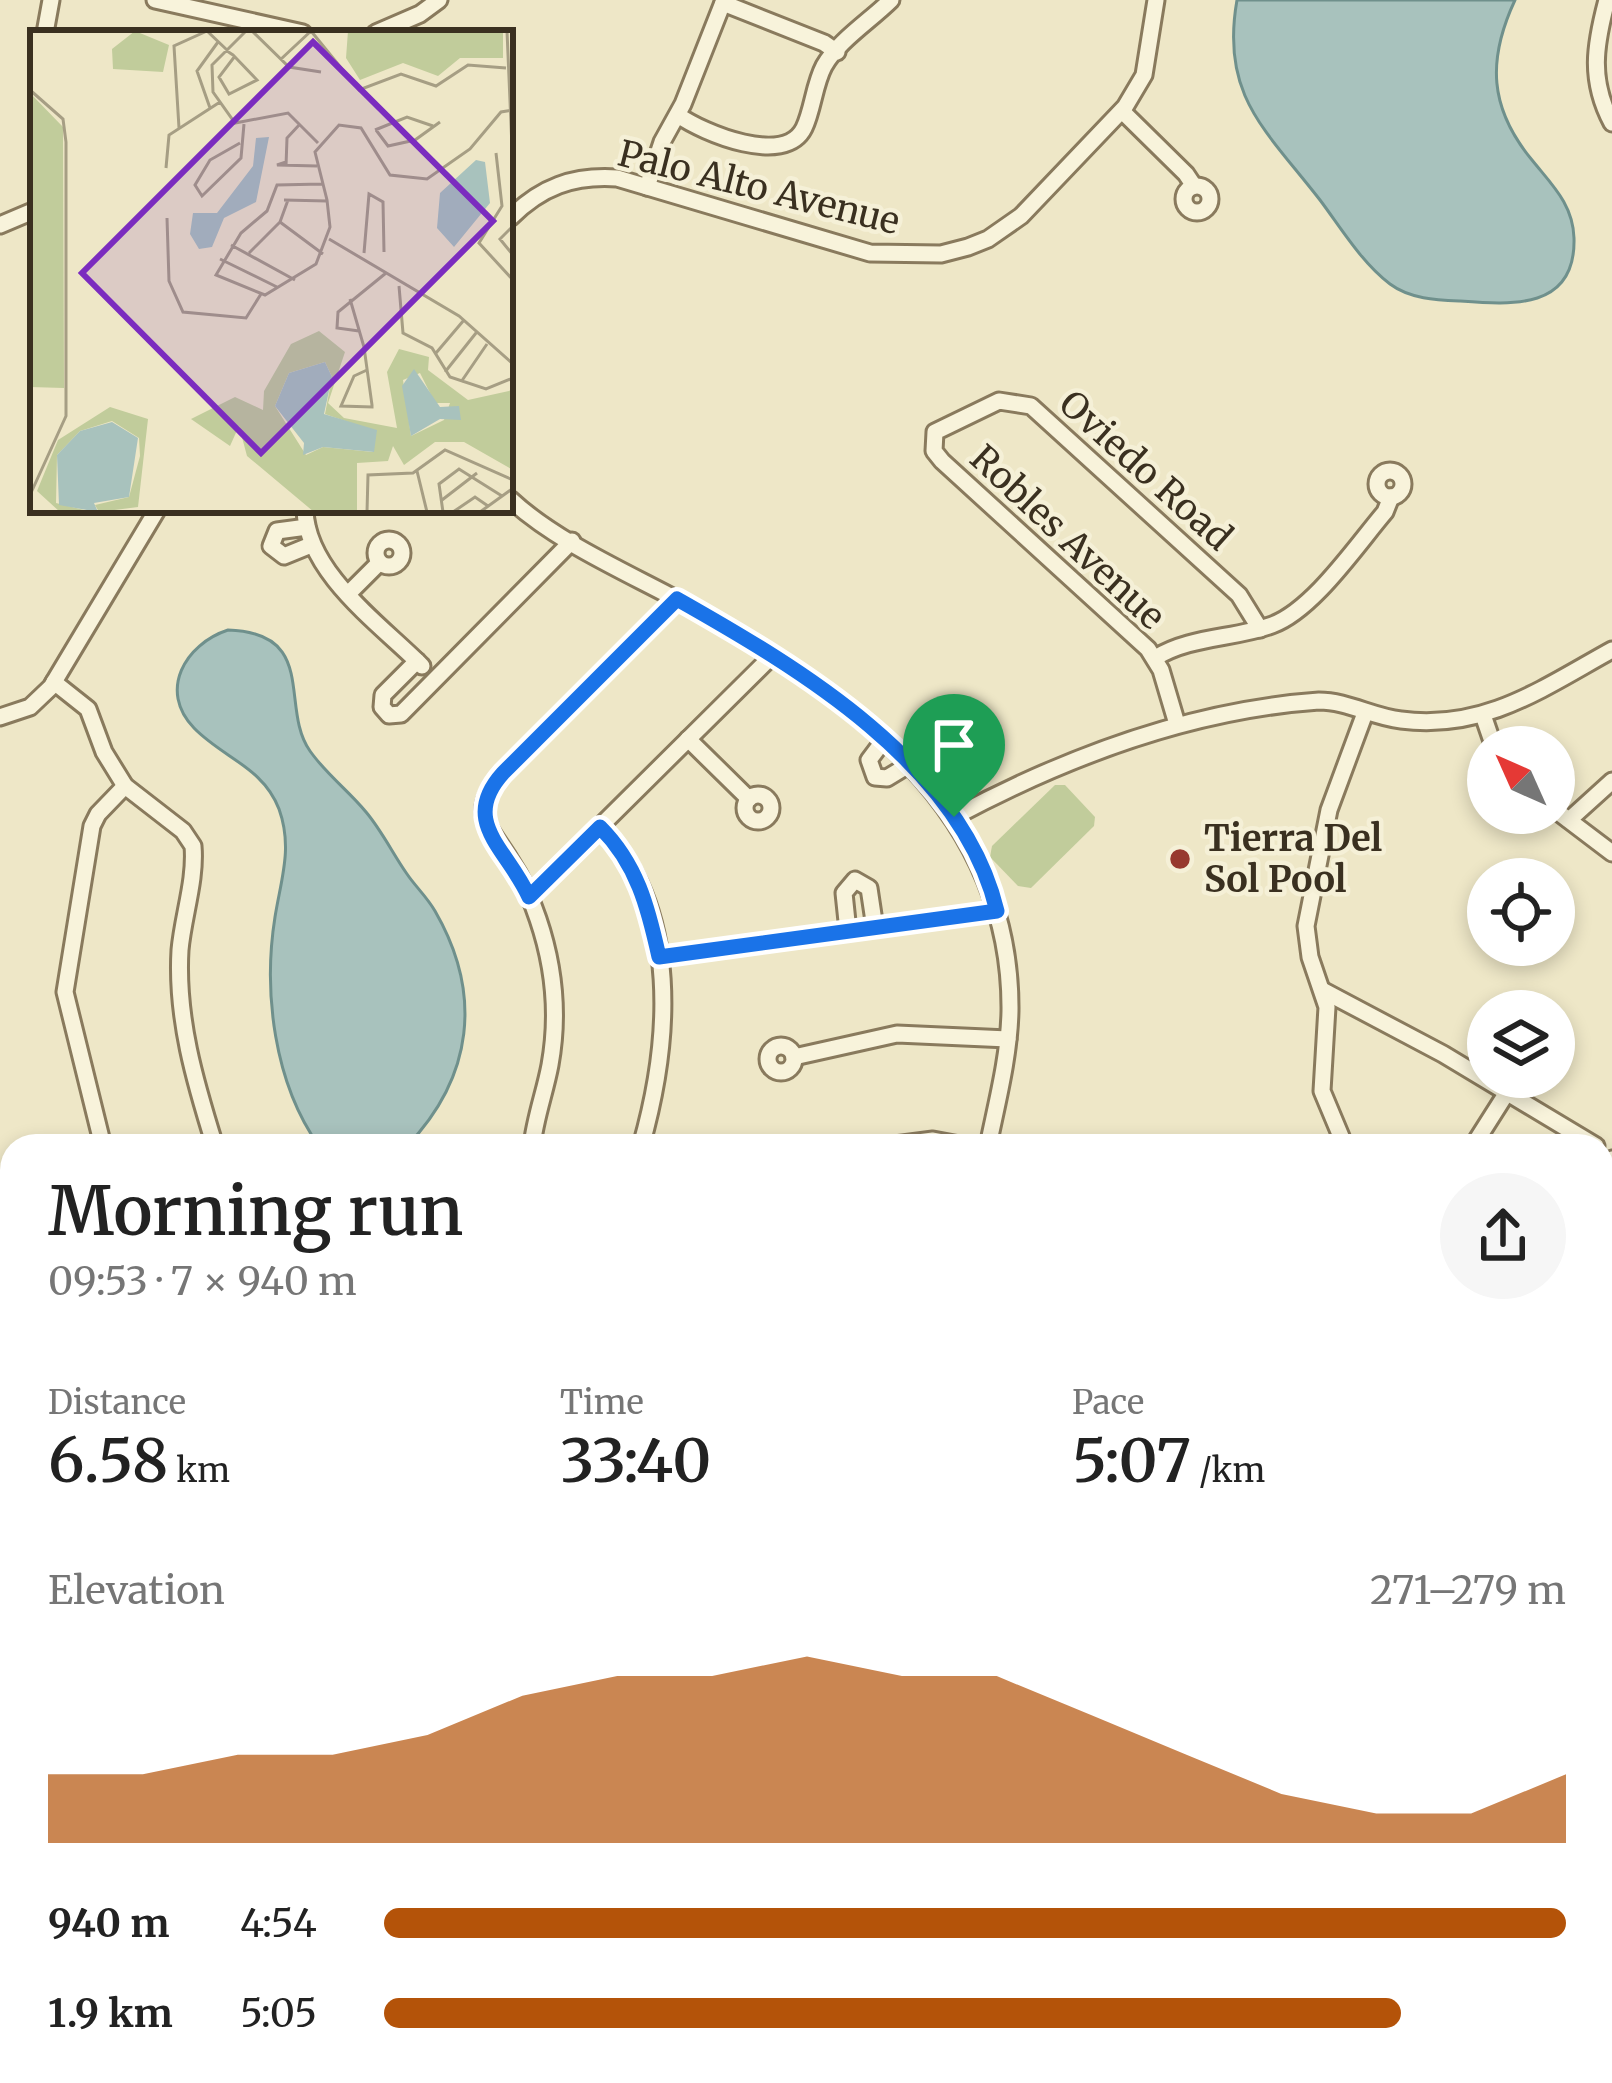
<!DOCTYPE html>
<meta charset="utf-8">
<style>
:root{--surface:#fff;--page:#f6f6f6;--text:#222;--muted:#767676;--accent:#b45309}
body{margin:0;font-family:Merriweather,serif;background:var(--page);color:var(--text);height:100vh;display:flex;flex-direction:column;font-size:45px;white-space:nowrap}
*{box-sizing:border-box;margin:0}
p{font-size:39px;color:var(--muted)}
.icon{flex:none;width:66px;height:66px;fill:none;stroke:currentColor;stroke-width:2;stroke-linecap:round;stroke-linejoin:round}
.map{position:relative;flex:1;overflow:hidden}
.panel{position:absolute;left:0px;top:1134px;width:1614px;height:951px;display:flex;flex-direction:column;background:var(--surface);border-radius:36px 36px 0 0;box-shadow:0 6px 18px #0003}
.panel>*{flex:none}
.needle{width:78px;rotate:315deg}
.buttons{position:absolute;left:1467px;top:726px;display:grid;gap:24px}
.buttons a{display:grid;place-items:center;width:108px;height:108px;border-radius:50%;background:var(--surface);box-shadow:0 6px 18px #0003;font-size:60px}
.pin{position:absolute;display:grid;place-items:center;width:102px;height:102px;color:#fff;margin:-123px -51px;border-radius:50% 50% 50% 0;rotate:-45deg;box-shadow:0 0 12px #0007}
.pin .icon{rotate:45deg}
.round{display:grid;place-items:center;flex:none;width:126px;height:126px;border-radius:63px;background:var(--page)}
.summary{display:flex;align-items:center;justify-content:space-between;height:204px;padding:0 48px}
h1{font-size:66px;font-weight:600;line-height:90px}
.figures{display:grid;grid-template-columns:repeat(3,1fr);gap:18px;height:204px;padding:12px 48px}
.figures div{display:grid;align-content:center}
.figures b{font-size:60px;font-weight:600}
.figures small{font-size:33px;font-weight:400}
.figures p{font-size:33px}
.chart{height:336px;padding:24px 48px}
.chart p{display:flex;justify-content:space-between}
.chart svg{width:100%;height:216px;margin-top:12px;fill:var(--accent);opacity:.7}
ul{padding:0 48px;list-style:none;font-size:39px}
li{display:grid;grid-template-columns:192px 144px 1fr;align-items:center;height:90px}
li i{height:30px;border-radius:15px;background:var(--accent)}
.map>svg:first-child{display:block}
</style>
<div class="map">
<svg width="1612" height="2083" viewBox="0 0 1612 2083">
<rect width="100%" height="100%" fill="#eee7c7"/>
<polygon fill="#e3e1b5" points="0,1378 12,1390 12,2073 1235,2073 1233,2083 0,2083"/>
<g fill="#c1cc9b">
<polygon points="1055,785 1065,785 1095,817 1094,826 1031,888 1018,886 990,857 992,846"/>
<polygon points="1602,1822 1612,1822 1612,2083 1477,2083 1438,2073 1602,2073 1602,1915 1610,1918 1602,1911"/>
</g>
<g fill="#a8c2bd" stroke="#6f908c" stroke-width="3">
<path d="M1237 0H1515C1487 60 1489 108 1532 160 1552 185 1573 204 1574 238 1576 310 1512 305 1460 301 1437 300 1410 299 1390 284 1362 263 1341 228 1320 200 1266 130 1220 96 1237 0Z"/>
<path d="M228 630C319 633 279 707 310 751 326 774 349 791 366 812 382 831 393 854 407 874 415 886 427 897 435 911 483 994 473 1077 407 1146H319C274 1083 263 992 275 917 281 879 293 848 279 809 263 767 223 758 194 728 158 691 185 644 228 630Z"/>
<polygon points="1602,1454 1612,1484 1612,1822 1602,1822"/>
</g>
<g fill="none" stroke-linecap="round" stroke-linejoin="round">
<g stroke="#897a5d" stroke-width="21">
<g id="minor">
<polyline points="155,0 303,33"/>
<path d="M1607 0C1595 45 1589 80 1612 123"/>
<polyline points="723,3 824,43 837,52"/>
<polyline points="45,33 51,0"/>
<polyline points="376,33 420,14 439,0"/>
<polyline points="1122,111 1186,174 1194,186"/>
<path d="M678 115C703 133 785 167 804 128 813 109 814 85 824 66 838 41 871 20 891 0"/>
<circle cx="1197" cy="199" r="13"/>
<polyline points="647,187 662,142 683,104 724,0"/>
<path d="M510 218C541 187 573 175 617 178L870 253 941 254 968 247 988 239 1021 216 1125 107 1144 75 1156 0"/>
<polyline points="0,225 33,211"/>
<circle cx="1390" cy="484" r="13"/>
<path d="M510 499C557 543 633 575 689 606 849 696 1012 808 1010 1011 1009 1057 997 1102 988 1146"/>
<path d="M305 510C307 573 380 624 422 666"/>
<polyline points="307,527 277,531 271,546 284,556 311,545"/>
<circle cx="389" cy="553" r="13"/>
<polyline points="349,593 379,563"/>
<path d="M1155 658C1190 636 1234 639 1272 625 1313 610 1356 546 1385 512L1391 497"/>
<polyline points="417,661 383,695 382,707 389,715 401,714 572,541"/>
<path d="M54 682 88 709 104 752 125 786 183 831 193 846C196 880 183 916 180 950 176 1018 195 1082 215 1146"/>
<polyline points="1483,715 1494,747"/>
<polyline points="0,717 30,707 51,687 157,510"/>
<polyline points="1177,724 1161,670 1148,649 942,461 934,451 935,432 999,401 1031,406 1239,595 1260,629"/>
<polyline points="688,739 749,799"/>
<polyline points="884,740 869,760 875,777 887,778 910,764"/>
<circle cx="758" cy="808" r="13"/>
<polyline points="1554,809 1612,853"/>
<path d="M954 817C1066 757 1191 710 1319 701 1347 701 1373 717 1401 720 1484 731 1543 688 1612 650"/>
<polyline points="1569,820 1612,781"/>
<path d="M600 827C682 909 670 1044 641 1146"/>
<polyline points="529,897 773,655"/>
<polyline points="848,931 844,893 855,880 869,888 875,928"/>
<polyline points="659,957 997,911"/>
<polyline points="1322,990 1443,1054 1596,1146"/>
<circle cx="781" cy="1059" r="13"/>
<polyline points="794,1057 897,1034 1008,1039"/>
<polyline points="103,1146 65,992 92,826 98,814 125,786"/>
<path d="M532 1146C535 1118 545 1092 550 1065 559 1015 554 966 538 919 531 898 522 878 510 860 487 823 468 812 503 773L677 599"/>
<polyline points="887,1146 933,1140 965,1146"/>
<polyline points="1345,1146 1322,1091 1327,1007 1310,957 1306,926 1329,810 1365,713"/>
<polyline points="1473,1146 1506,1094"/>
<polyline points="1602,1171 1612,1159"/>
</g>
</g>
<use href="#minor" stroke="#f8f3db" stroke-width="15"/>
</g>
<g fill="none" stroke-linecap="round" stroke-linejoin="round">
<g stroke="#fff" stroke-width="24">
<path id="route" d="M677 599C799 668 962 764 997 911L659 957C648 907 637 864 600 827L529 897C507 848 459 822 503 773Z"/>
</g>
<use href="#route" stroke="#1a73e8" stroke-width="15"/>
</g>
<circle fill="#97392e" stroke="#f5f0d7" stroke-width="4.5" cx="1180" cy="859" r="12"/>
<g text-anchor="middle" stroke-width="9" stroke-linejoin="round" paint-order="stroke">
<g font-size="36" fill="#3a3020" stroke="#f5f0d7">
<text transform="translate(759 187) rotate(14)" y="13">Palo Alto Avenue</text>
<text transform="translate(1146 470) rotate(42)" y="13">Oviedo Road</text>
<text transform="translate(1068 537) rotate(43)" y="13">Robles Avenue</text>
</g>
<g font-size="36" font-weight="bold" fill="#3a3020" stroke="#f5f0d7" text-anchor="start">
<text x="1204" y="851">Tierra Del<tspan x="1204" dy="41">Sol Pool</tspan></text>
</g>
</g>
<g transform="translate(30 30)">
<rect width="483" height="483" fill="#eee7c7"/>
<path d="M105 1 139 15 133 42 83 39 82 19ZM318 1H473V28H430L408 46 373 33 330 50 316 28ZM0 63 33 97 34 358 0 357ZM289 301 315 322 298 373 314 388 367 398 357 342 369 319 399 327 398 340 438 370 483 360V440L434 412H405L374 435 363 416 358 431 327 433V482H284L217 426 209 396 200 416 161 389 205 367 233 380 234 361 261 314ZM295 332 302 347 295 384 338 399 343 422 293 417 276 425 245 376 259 343ZM390 343 405 373H420L414 390 381 406 373 350ZM80 377 118 389 108 477 69 482 65 475 99 467 110 426 109 408 82 391 50 401 27 425 26 473 62 482H30L7 461 28 410Z" fill="#c1cc9b" fill-rule="evenodd"/>
<path d="M239 107 226 172 194 188 182 217 169 219 160 204 163 183H187L223 136 226 108ZM446 130 455 132 460 173 424 217 407 198 410 163ZM295 332 302 347 294 384 347 400 344 422 293 417 273 425 274 413 245 376 259 343ZM384 339 410 377 429 376 431 390 410 389 381 406 372 356ZM82 392 108 408 99 467 64 473 68 482 29 475 27 425 50 401Z" fill="#a8c2bd"/>
<path fill="none" stroke="#a69e84" stroke-width="3" d="M216 1 182 35 183 62 205 93 258 83 288 113M222 1 259 37 291 42M281 1 329 60 371 44 406 56 438 35 476 38M477 1 483 141M196 20 200 23 203 25 205 27 227 50 199 64 189 47 205 26M250 30 281 1M0 60 33 89 36 112V386L0 465M180 78 167 41 188 12M149 98 144 16 177 1 197 20M345 100 377 87 403 96M346 100 358 116 385 110 410 92M210 113 180 130 165 155 172 166 211 128 214 94M466 123 472 176 449 213 483 250M256 132 247 135 287 136M256 136 257 108 270 94M136 138 139 105 190 72M292 154 247 155 237 181 211 203 186 245 235 265 286 234 300 197 297 170 285 122 309 95 331 98 360 145 397 149 440 119 471 82 483 80M254 170 297 171M137 188 139 251 153 282 216 288 231 264M250 192 293 224M483 196 470 209 483 225M299 209 429 286 483 334M201 215 265 250M219 223 250 192 258 170M334 223 339 164 353 172 354 222M190 229 247 257M369 256 373 303 402 318 420 347 456 359 483 348M320 269 334 317 342 375V377L311 376 324 346 337 340M329 301 307 298 308 282 356 243M406 323 434 290M415 342 446 303M431 352 457 314M387 441 397 482M412 470 447 443M337 482 338 445 383 443 415 420 483 450M413 482 409 454 429 439 472 466M423 482 445 467 458 476M450 482 482 459"/>
<path fill="#7b2cbf" fill-opacity="0.15" stroke="#7b2cbf" stroke-width="6" d="M283 12 463 191 231 423 52 243Z"/>
<rect width="483" height="483" fill="none" stroke="#3a3020" stroke-width="6"/>
</g>
</svg>
<div class="buttons">
<a><svg class="needle" viewBox="-14 -14 28 28"><path d="M0-13l5 13h-10z" fill="#e53935"/><path d="M0 13l5-13h-10z" fill="#767676"/></svg></a>
<a><svg class="icon" aria-label="locate" viewBox="0 0 24 24"><circle cx="12" cy="12" r="6"/><path d="M12 2v4M12 18v4M2 12h4M18 12h4"/></svg></a>
<a><svg class="icon" aria-label="layers" viewBox="0 0 24 24"><path d="M12 4l9 5-9 5-9-5zM3 14l9 5 9-5"/></svg></a>
</div>
<div class="pin" style="left:954px;top:817px;background:#1e9e55"><svg class="icon" aria-label="arrive" viewBox="0 0 24 24"><path d="M6 21V4h12l-3 4 3 4H6"/></svg></div>
<section class="panel">
<div class="summary"><div><h1>Morning run</h1><p>09:53 · 7 × 940 m</p></div><a class="round"><svg class="icon" aria-label="share" viewBox="0 0 24 24"><path d="M12 15V3M7 8l5-5 5 5M5 13v7h14v-7"/></svg></a></div>
<div class="figures">
<div><p>Distance</p><b>6.58<small> km</small></b></div>
<div><p>Time</p><b>33:40</b></div>
<div><p>Pace</p><b>5:07<small> /km</small></b></div>
</div>
<div class="chart"><p><span>Elevation</span>271–279 m</p>
<svg viewBox="0 0 160 44" preserveAspectRatio="none"><path d="M0 44V30L10 30L20 26L30 26L40 22L50 14L60 10L70 10L80 6L90 10L100 10L110 18L120 26L130 34L140 38L150 38L160 30V44z"/></svg>
</div>
<ul>
<li><b>940 m</b>4:54<i style="width:100%"></i></li>
<li><b>1.9 km</b>5:05<i style="width:86%"></i></li>
</ul>
</section>
</div>
